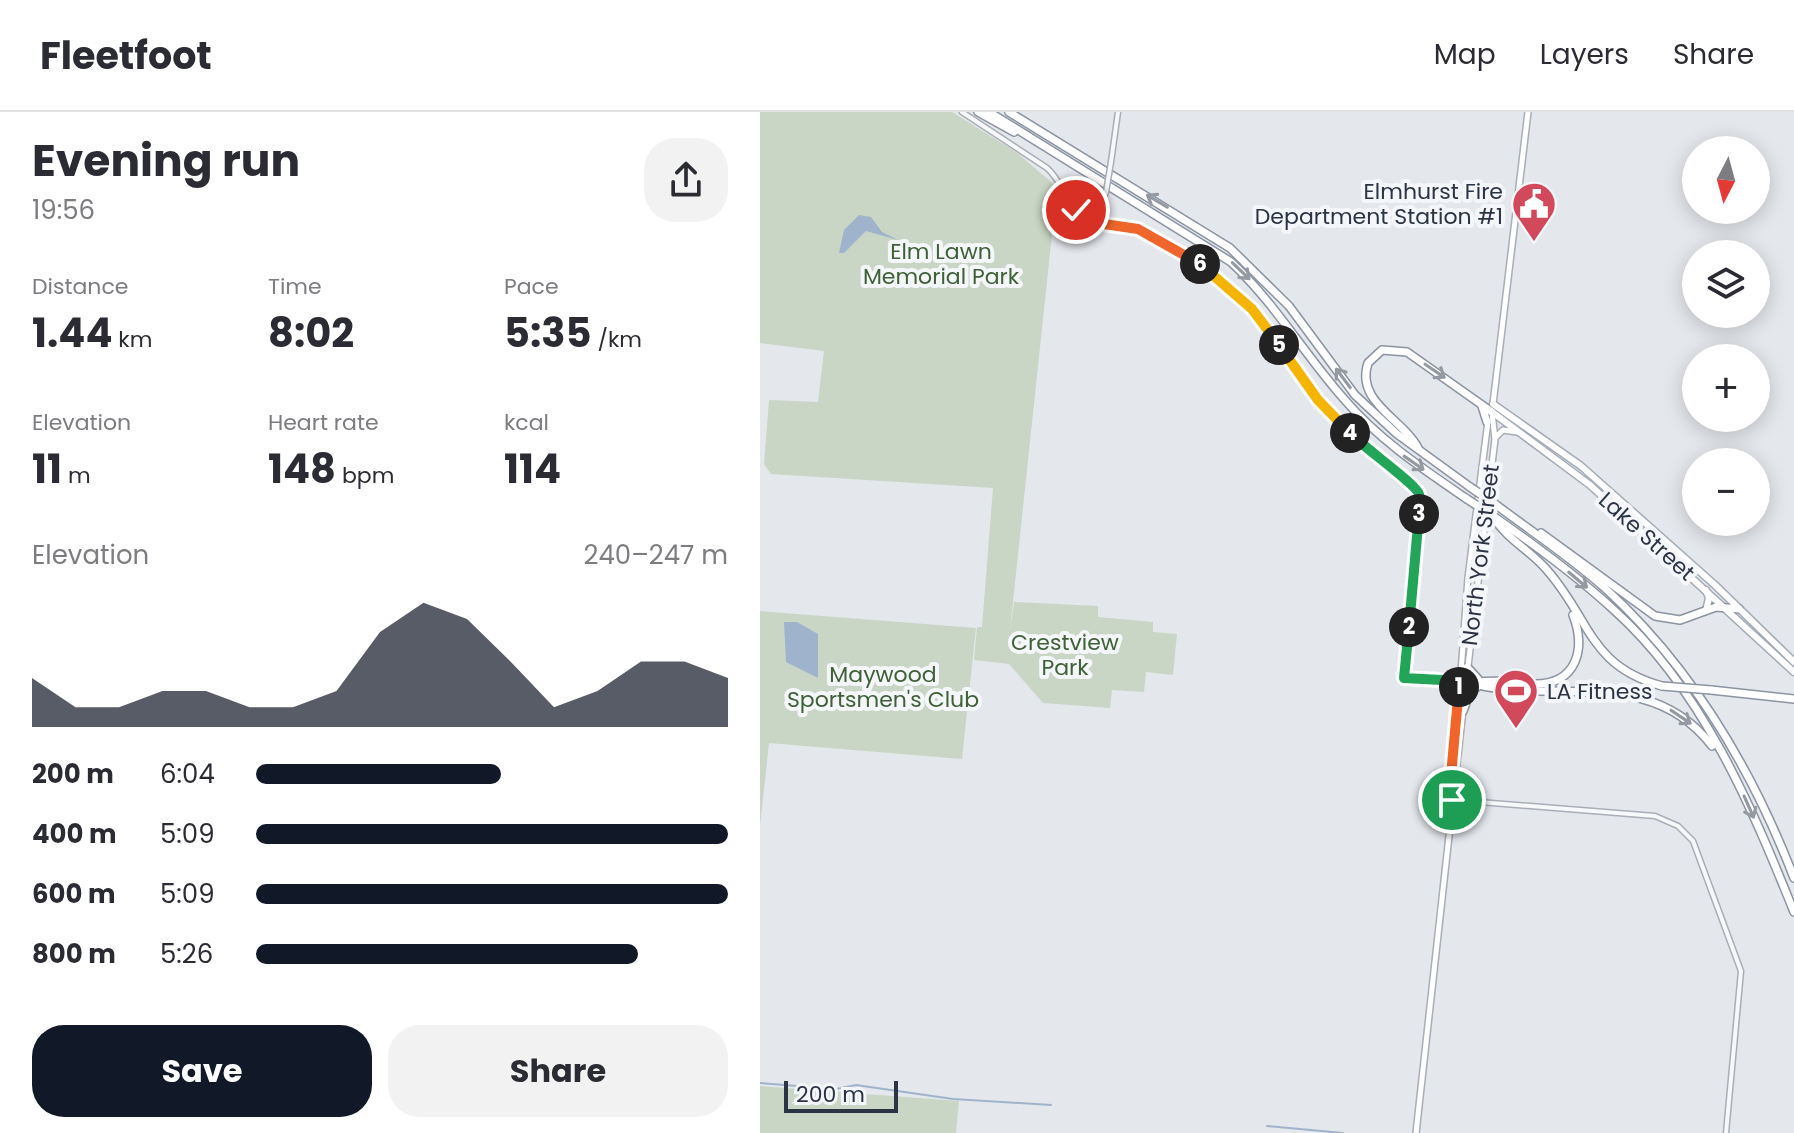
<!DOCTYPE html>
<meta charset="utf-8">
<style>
:root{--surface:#fff;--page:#f2f2f3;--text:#2b2b33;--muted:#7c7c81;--line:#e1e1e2;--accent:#111827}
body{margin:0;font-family:Poppins,sans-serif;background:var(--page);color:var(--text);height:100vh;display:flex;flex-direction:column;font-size:30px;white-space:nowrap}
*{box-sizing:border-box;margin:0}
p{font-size:26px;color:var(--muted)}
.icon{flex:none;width:44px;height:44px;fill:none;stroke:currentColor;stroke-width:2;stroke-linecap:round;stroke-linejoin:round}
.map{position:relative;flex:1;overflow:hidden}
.details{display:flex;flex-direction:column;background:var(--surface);width:760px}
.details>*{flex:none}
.needle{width:52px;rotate:186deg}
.controls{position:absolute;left:922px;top:24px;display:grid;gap:16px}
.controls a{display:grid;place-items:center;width:88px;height:88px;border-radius:50%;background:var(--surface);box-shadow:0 4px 20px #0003;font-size:40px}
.scale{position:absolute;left:24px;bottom:20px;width:114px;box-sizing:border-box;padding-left:8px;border:4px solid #2b3445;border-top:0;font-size:22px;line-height:28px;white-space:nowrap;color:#2b3445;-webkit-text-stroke:6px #f4f6f9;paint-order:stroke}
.pin{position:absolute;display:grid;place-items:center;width:68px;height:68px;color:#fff;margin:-34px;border:4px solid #fff;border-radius:50%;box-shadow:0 2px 8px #0007}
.km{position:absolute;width:40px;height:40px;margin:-20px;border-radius:50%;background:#222;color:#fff;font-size:22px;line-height:40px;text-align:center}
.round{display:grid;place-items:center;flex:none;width:84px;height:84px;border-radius:32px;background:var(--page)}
.head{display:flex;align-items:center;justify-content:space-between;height:136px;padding:0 32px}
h1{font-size:44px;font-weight:700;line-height:60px}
.metrics{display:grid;grid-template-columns:repeat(3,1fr);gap:12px;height:136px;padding:8px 32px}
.metrics div{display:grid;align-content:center}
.metrics b{font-size:40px;font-weight:700}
.metrics small{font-size:22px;font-weight:400}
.metrics p{font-size:22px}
.chart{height:224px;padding:16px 32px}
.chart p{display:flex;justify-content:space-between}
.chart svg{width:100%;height:144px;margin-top:8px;fill:var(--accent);opacity:.7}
.button{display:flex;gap:16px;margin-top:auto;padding:16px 32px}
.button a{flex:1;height:92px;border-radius:32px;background:var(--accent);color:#fff;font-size:32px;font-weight:700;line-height:92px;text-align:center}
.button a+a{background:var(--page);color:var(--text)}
ul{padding:0 32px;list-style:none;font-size:26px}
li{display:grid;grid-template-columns:128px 96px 1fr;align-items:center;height:60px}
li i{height:20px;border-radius:10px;background:var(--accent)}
header{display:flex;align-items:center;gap:48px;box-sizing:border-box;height:112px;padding:0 40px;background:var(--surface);border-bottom:2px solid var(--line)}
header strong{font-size:38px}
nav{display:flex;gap:44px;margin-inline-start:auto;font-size:28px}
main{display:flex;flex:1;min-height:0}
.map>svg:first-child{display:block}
</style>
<header>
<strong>Fleetfoot</strong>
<nav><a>Map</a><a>Layers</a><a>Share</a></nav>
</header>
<main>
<section class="details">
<div class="head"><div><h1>Evening run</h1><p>19:56</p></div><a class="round"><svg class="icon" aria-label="share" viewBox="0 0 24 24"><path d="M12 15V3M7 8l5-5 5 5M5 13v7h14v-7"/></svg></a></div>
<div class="metrics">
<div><p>Distance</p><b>1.44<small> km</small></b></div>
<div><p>Time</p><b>8:02</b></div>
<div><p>Pace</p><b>5:35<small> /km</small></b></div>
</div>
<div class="metrics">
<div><p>Elevation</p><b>11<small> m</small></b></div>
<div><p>Heart rate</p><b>148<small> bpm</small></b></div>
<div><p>kcal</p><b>114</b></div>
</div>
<div class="chart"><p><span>Elevation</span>240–247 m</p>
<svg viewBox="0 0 160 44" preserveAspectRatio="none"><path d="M0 44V29L10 38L20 38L30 33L40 33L50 38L60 38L70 33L80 15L90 6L100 11L110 24L120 38L130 33L140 24L150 24L160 29V44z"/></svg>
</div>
<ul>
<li><b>200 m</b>6:04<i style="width:52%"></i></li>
<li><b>400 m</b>5:09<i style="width:100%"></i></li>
<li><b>600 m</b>5:09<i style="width:100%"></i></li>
<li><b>800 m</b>5:26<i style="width:81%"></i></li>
</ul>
<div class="button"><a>Save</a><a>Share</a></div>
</section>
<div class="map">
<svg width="1034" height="1021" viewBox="0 0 1034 1021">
<rect width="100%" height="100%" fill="#e4e7ec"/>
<g fill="#c9d6c5">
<polygon points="0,0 192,0 256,40 297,75 250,518 254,490 338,494 338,505 393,510 393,520 417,522 413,563 386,560 384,580 352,578 350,596 283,591 249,552 214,548 217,515 222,515 233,376 11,362 4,352 9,288 58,290 64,239 0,231"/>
<polygon points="0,499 216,516 202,647 9,631 0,714"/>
<polygon points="0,974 199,989 196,1021 0,1021"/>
</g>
<g fill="#9fb4cc">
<polygon points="99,103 111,105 122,120 138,128 106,119 84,141 79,141 84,118"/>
<polygon points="24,510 37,510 58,522 58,566 26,550"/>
</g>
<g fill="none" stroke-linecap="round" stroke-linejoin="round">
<g stroke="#9fb4cc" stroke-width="2">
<polyline points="0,971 76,977 96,973 193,987 291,993"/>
<polyline points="507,1014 583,1021"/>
</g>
<g stroke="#a9aeb7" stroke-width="7">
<g id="tertiary">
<path d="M202 0 287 56C303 70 306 92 324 103 341 114 358 112 377 117 401 123 426 140 445 156 505 204 540 270 593 325 610 342 654 366 660 386L644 566 700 569"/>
<polyline points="351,50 358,0"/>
<polyline points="336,110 346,80"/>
<polyline points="694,688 895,704 918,714 933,729 981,859 966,1021"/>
</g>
</g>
<g stroke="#a9aeb7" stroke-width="8">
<g id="secondary">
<polyline points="733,292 768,0"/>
<polyline points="735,326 743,318 757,320"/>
<polyline points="704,588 735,327 732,301"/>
<polyline points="692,681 708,466 728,309"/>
<polyline points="656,1021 703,598"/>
</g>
</g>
<g stroke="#a3abb8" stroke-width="9">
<g id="primary">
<polyline points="733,292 821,354 955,473 1034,550"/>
<polyline points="732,300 830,373 1034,560"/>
<polyline points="946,499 949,486 946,478"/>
</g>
</g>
<g stroke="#8b94a3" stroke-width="10">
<g id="motorway">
<polyline points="218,0 254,20"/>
<path d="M229 0 471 150C515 191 544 242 584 287 619 328 663 357 707 387"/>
<polyline points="249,0 470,136 529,194 595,283 637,322 710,375"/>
<polyline points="722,294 727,310"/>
<path d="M658 336C643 307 595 290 608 251L622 238 647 240 732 300"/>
<path d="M735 392C772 420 812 446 846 477 933 557 992 657 1034 766"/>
<path d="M733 404C775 433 816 463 854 498 942 577 991 693 1034 800"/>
<path d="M734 406C747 427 771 439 787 458 831 508 829 554 902 574"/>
<polyline points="781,421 895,504 920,508 956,495 979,497"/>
<polyline points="707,555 718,567"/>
<path d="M706 570C789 595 889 551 952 634"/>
<polyline points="710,570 743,569"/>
<path d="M775 572C817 572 826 537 813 503"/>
<polyline points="951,578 1034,587"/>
<polyline points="703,599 710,580 720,573"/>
</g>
</g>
<use href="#tertiary" stroke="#f7f8fa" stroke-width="4"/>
<use href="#secondary" stroke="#fff" stroke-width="5"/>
<use href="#primary" stroke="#fff" stroke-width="6"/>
<use href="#motorway" stroke="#fff" stroke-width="7"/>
<g stroke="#a9aeb7" stroke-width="7" stroke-linecap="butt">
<polyline id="tertiary-bridge" points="346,80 351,50"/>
</g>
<g stroke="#8b94a3" stroke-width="10" stroke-linecap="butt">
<g id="motorway-bridge">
<polyline points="710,375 735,392"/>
<polyline points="707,387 733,404"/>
<polyline points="902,574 951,578"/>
</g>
</g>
<use href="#tertiary-bridge" stroke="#f7f8fa" stroke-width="4"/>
<use href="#motorway-bridge" stroke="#fff" stroke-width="7"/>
</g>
<defs><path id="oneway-shaft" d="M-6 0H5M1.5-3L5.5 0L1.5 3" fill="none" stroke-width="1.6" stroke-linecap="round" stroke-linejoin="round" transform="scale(2)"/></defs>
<g stroke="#959aa2">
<use href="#oneway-shaft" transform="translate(397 89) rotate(-149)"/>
<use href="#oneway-shaft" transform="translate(481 159) rotate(44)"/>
<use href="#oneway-shaft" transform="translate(675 259) rotate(34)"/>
<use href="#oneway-shaft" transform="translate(583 266) rotate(-127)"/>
<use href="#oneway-shaft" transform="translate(654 351) rotate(35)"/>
<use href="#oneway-shaft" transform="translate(818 468) rotate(40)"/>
<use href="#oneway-shaft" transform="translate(921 605) rotate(34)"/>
<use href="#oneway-shaft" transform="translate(989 695) rotate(66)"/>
</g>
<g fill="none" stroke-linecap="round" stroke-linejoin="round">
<g stroke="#fff" stroke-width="16">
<polyline id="split-1" points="692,688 690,675 699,575"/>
</g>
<g stroke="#fff" stroke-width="16">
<polyline id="split-2" points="649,515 644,566 700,569 699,575"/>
</g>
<g stroke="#fff" stroke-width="16">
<polyline id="split-3" points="649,515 659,402"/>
</g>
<g stroke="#fff" stroke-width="16">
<path id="split-4" d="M590 321C602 334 656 372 659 382 661 388 659 396 659 402"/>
</g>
<g stroke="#fff" stroke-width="16">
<polyline id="split-5" points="519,233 558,288 590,321"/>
</g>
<g stroke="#fff" stroke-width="16">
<polyline id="split-6" points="440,152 492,197 519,233"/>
</g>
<g stroke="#fff" stroke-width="16">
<polyline id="split-7" points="337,111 378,117 440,152"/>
</g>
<g stroke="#fff" stroke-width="16">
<polyline id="split-8" points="316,98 337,111"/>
</g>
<use href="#split-1" stroke="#f0652b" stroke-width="10"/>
<use href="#split-2" stroke="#22a559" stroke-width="10"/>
<use href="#split-3" stroke="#22a559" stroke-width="10"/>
<use href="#split-4" stroke="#22a559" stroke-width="10"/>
<use href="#split-5" stroke="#f5b400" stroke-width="10"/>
<use href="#split-6" stroke="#f5b400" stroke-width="10"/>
<use href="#split-7" stroke="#f0652b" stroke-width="10"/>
<use href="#split-8" stroke="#f5b400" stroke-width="10"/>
</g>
<defs>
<g id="civic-pin" transform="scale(2.3)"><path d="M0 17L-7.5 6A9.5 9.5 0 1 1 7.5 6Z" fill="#d1495b" stroke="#f4f6f9"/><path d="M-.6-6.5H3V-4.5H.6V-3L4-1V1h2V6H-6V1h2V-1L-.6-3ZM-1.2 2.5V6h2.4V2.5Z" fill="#fff"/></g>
<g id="stadium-pin" transform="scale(2.3)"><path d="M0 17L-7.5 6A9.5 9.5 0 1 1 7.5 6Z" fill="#d1495b" stroke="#f4f6f9"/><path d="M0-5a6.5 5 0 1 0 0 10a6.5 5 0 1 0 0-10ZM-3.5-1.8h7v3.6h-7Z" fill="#fff"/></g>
</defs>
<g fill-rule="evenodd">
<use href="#civic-pin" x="774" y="92"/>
<use href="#stadium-pin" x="756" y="579"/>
</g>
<g text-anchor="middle" stroke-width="8" stroke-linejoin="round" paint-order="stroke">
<g font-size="22" fill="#2b3445" stroke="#f4f6f9" text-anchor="end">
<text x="743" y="87">Elmhurst Fire<tspan x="743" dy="25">Department Station #1</tspan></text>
<text x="787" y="587" text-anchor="start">LA Fitness</text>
</g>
<g font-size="22" fill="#3f6138" stroke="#f4f6f9">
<text x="181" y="147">Elm Lawn<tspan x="181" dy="25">Memorial Park</tspan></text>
<text x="305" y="538">Crestview<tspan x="305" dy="25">Park</tspan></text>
<text x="123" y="570">Maywood<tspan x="123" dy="25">Sportsmen's Club</tspan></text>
</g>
<g font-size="22" fill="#2b3445" stroke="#f4f6f9">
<text transform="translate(887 424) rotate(42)" y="8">Lake Street</text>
<text transform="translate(720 443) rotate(-83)" y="8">North York Street</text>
</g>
</g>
</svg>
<div class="controls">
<a><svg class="needle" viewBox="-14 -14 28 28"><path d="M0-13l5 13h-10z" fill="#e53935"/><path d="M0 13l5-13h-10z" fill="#7c7c81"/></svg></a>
<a><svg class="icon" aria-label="layers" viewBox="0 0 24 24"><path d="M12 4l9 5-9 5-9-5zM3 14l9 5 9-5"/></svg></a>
<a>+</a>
<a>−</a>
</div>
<div class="scale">200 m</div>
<div class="pin" style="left:692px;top:688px;background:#1e9e55"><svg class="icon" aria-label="arrive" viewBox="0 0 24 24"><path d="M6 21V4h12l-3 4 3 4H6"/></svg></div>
<div class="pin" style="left:316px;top:98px;background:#d93025"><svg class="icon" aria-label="check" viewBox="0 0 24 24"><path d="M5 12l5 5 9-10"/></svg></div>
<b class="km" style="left:699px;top:575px">1</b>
<b class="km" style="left:649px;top:515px">2</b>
<b class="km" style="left:659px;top:402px">3</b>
<b class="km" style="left:590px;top:321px">4</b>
<b class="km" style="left:519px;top:233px">5</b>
<b class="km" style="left:440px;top:152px">6</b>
</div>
</main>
